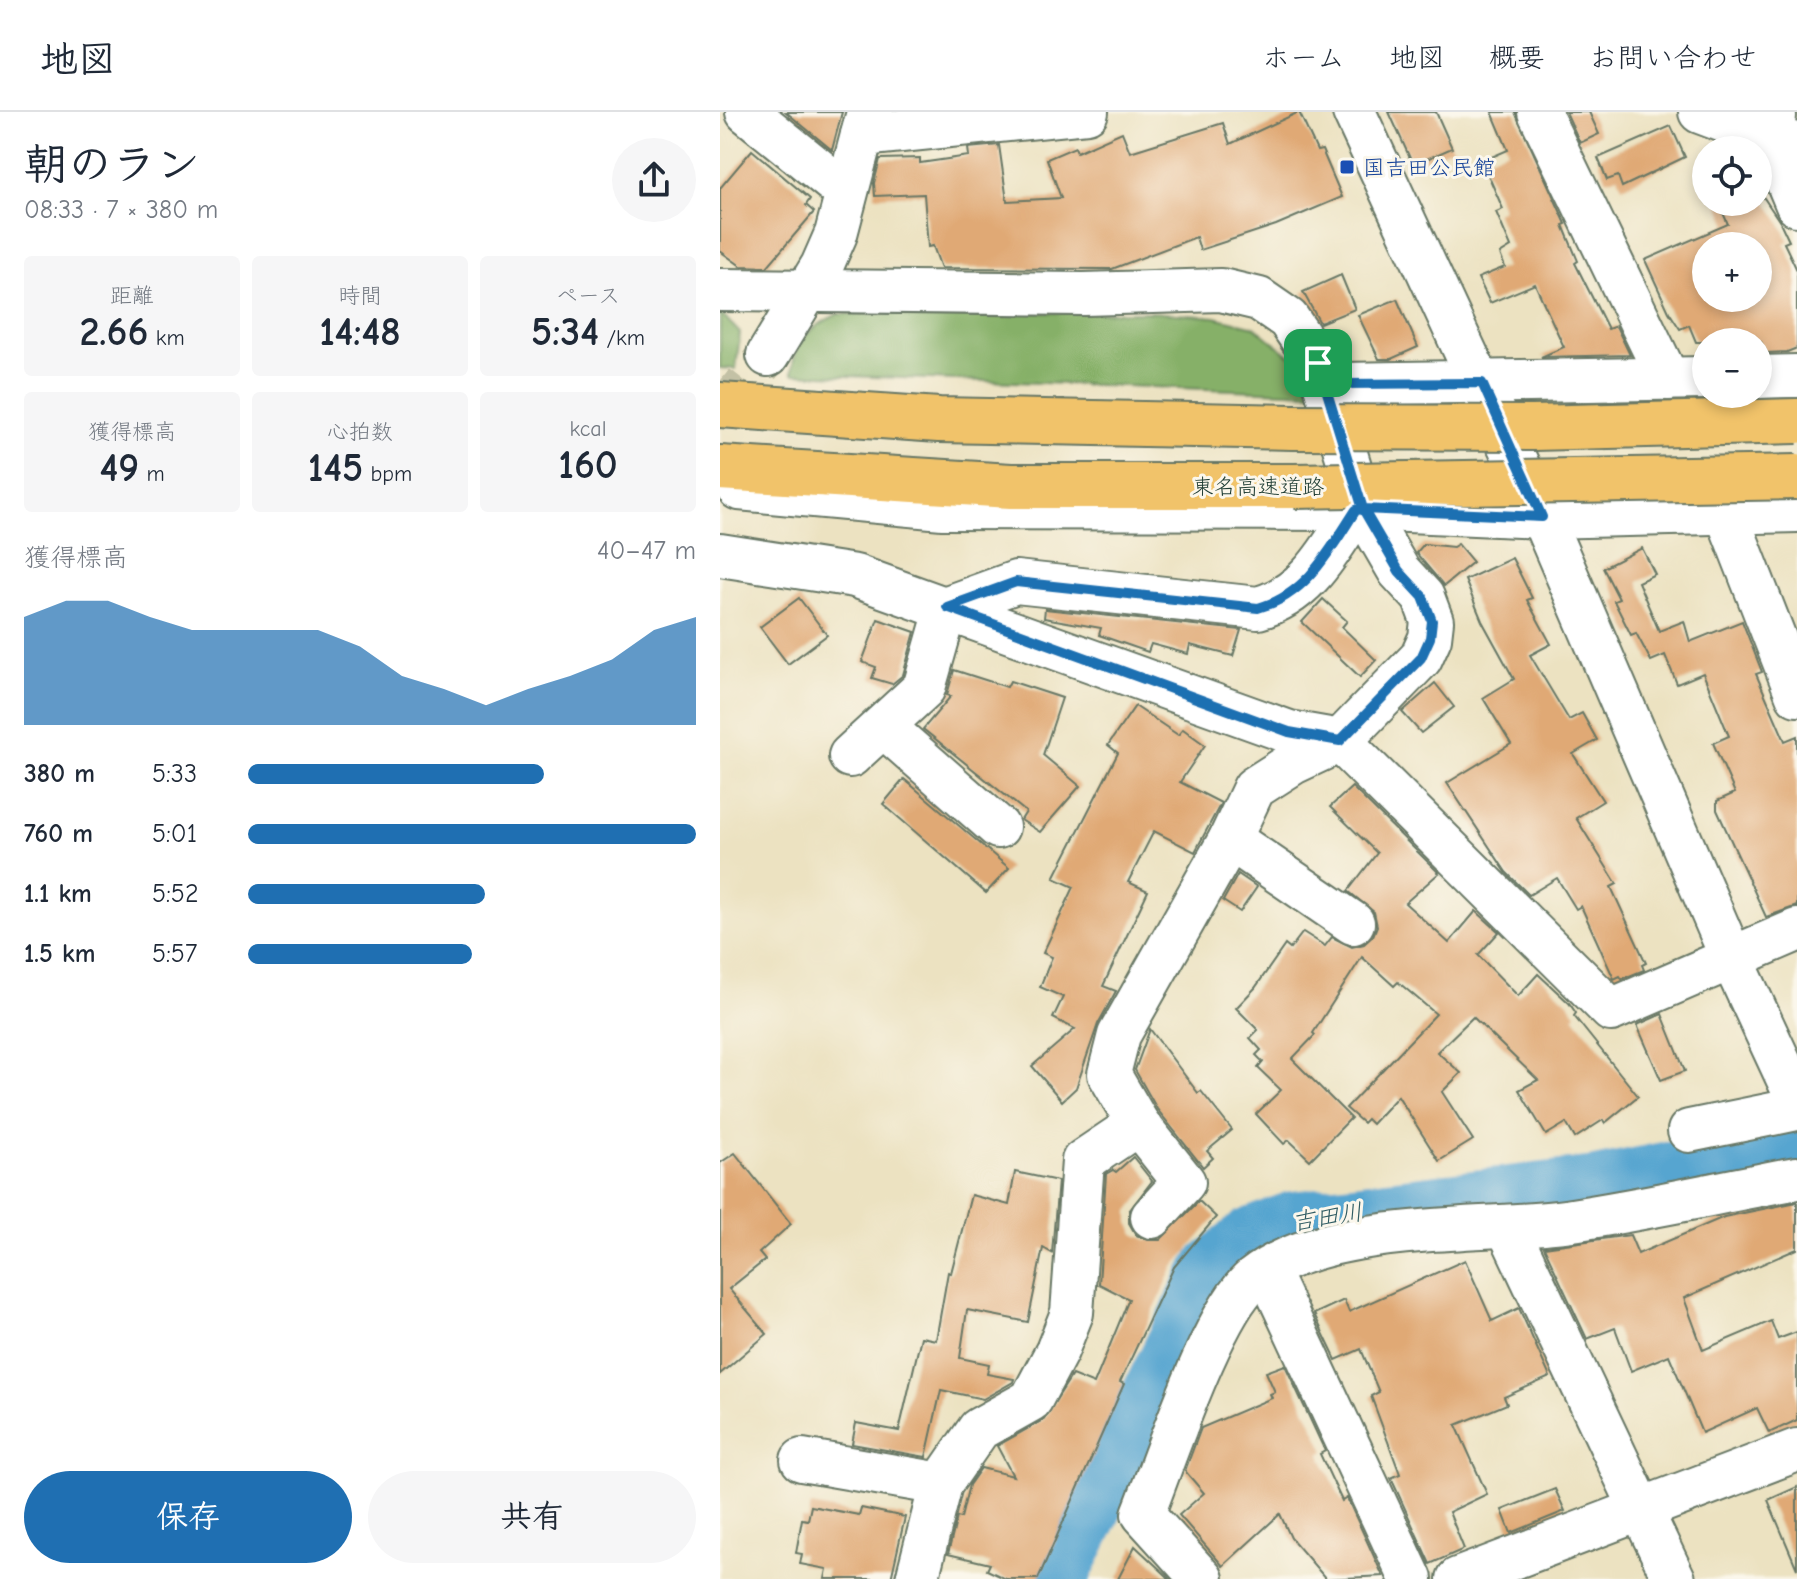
<!DOCTYPE html>
<html lang="ja">
<meta charset="utf-8">
<style>
:root{--surface:#fff;--page:#f6f6f7;--text:#1f2937;--muted:#747a83;--line:#e0e1e3;--accent:#1f6fb2}
body{margin:0;font-family:"Comic Neue","Klee One",sans-serif;background:var(--page);color:var(--text);height:100vh;display:flex;flex-direction:column;font-size:30px;white-space:nowrap}
*{box-sizing:border-box;margin:0}
p{font-size:26px;color:var(--muted)}
.icon{flex:none;width:44px;height:44px;fill:none;stroke:currentColor;stroke-width:2;stroke-linecap:round;stroke-linejoin:round}
.map{position:relative;flex:1;overflow:hidden}
.side{display:flex;flex-direction:column;background:var(--surface);width:720px}
.side>*{flex:none}
.fabs{position:absolute;left:972px;top:24px;display:grid;gap:16px}
.fabs a{display:grid;place-items:center;width:80px;height:80px;border-radius:50%;background:var(--surface);box-shadow:0 4px 12px #0003;font-size:40px}
.pin{position:absolute;display:grid;place-items:center;width:68px;height:68px;color:#fff;margin:-34px;border-radius:16px;box-shadow:0 4px 12px #0006}
.round{display:grid;place-items:center;flex:none;width:84px;height:84px;border-radius:42px;background:var(--page)}
.summary{display:flex;align-items:center;justify-content:space-between;height:136px;padding:0 24px}
h1{font-size:44px;font-weight:800;line-height:60px}
.metrics{display:grid;grid-template-columns:repeat(3,1fr);gap:12px;height:136px;padding:8px 24px}
.metrics div{display:grid;align-content:center;border-radius:8px;background:var(--page);text-align:center}
.metrics b{font-size:40px;font-weight:800}
.metrics small{font-size:22px;font-weight:400}
.metrics p{font-size:22px}
.chart{height:224px;padding:16px 24px}
.chart p{display:flex;justify-content:space-between}
.chart svg{width:100%;height:144px;margin-top:8px;fill:var(--accent);opacity:.7}
.button{display:flex;gap:16px;margin-top:auto;padding:16px 24px}
.button a{flex:1;height:92px;border-radius:48px;background:var(--accent);color:#fff;font-size:32px;font-weight:800;line-height:92px;text-align:center}
.button a+a{background:var(--page);color:var(--text)}
ul{padding:0 24px;list-style:none;font-size:26px}
li{display:grid;grid-template-columns:128px 96px 1fr;align-items:center;height:60px}
li i{height:20px;border-radius:10px;background:var(--accent)}
header{display:flex;align-items:center;gap:48px;box-sizing:border-box;height:112px;padding:0 40px;background:var(--surface);border-bottom:2px solid var(--line)}
header strong{font-size:38px}
nav{display:flex;gap:44px;margin-inline-start:auto;font-size:28px}
main{display:flex;flex:1;min-height:0}
.map>svg:first-child{display:block}
</style>
<header>
<strong>地図</strong>
<nav><a>ホーム</a><a>地図</a><a>概要</a><a>お問い合わせ</a></nav>
</header>
<main>
<section class="side">
<div class="summary"><div><h1>朝のラン</h1><p>08:33 · 7 × 380 m</p></div><a class="round"><svg class="icon" aria-label="share" viewBox="0 0 24 24"><path d="M12 15V3M7 8l5-5 5 5M5 13v7h14v-7"/></svg></a></div>
<div class="metrics">
<div><p>距離</p><b>2.66<small> km</small></b></div>
<div><p>時間</p><b>14:48</b></div>
<div><p>ペース</p><b>5:34<small> /km</small></b></div>
</div>
<div class="metrics">
<div><p>獲得標高</p><b>49<small> m</small></b></div>
<div><p>心拍数</p><b>145<small> bpm</small></b></div>
<div><p>kcal</p><b>160</b></div>
</div>
<div class="chart"><p><span>獲得標高</span>40–47 m</p>
<svg viewBox="0 0 160 44" preserveAspectRatio="none"><path d="M0 44V11L10 6L20 6L30 11L40 15L50 15L60 15L70 15L80 20L90 29L100 33L110 38L120 33L130 29L140 24L150 15L160 11V44z"/></svg>
</div>
<ul>
<li><b>380 m</b>5:33<i style="width:66%"></i></li>
<li><b>760 m</b>5:01<i style="width:100%"></i></li>
<li><b>1.1 km</b>5:52<i style="width:53%"></i></li>
<li><b>1.5 km</b>5:57<i style="width:50%"></i></li>
</ul>
<div class="button"><a>保存</a><a>共有</a></div>
</section>
<div class="map">
<svg width="1077" height="1467" viewBox="0 0 1077 1467">
<rect width="100%" height="100%" fill="#fbf7ec"/>
<filter id="ink" filterUnits="userSpaceOnUse"><feTurbulence type="fractalNoise" baseFrequency=".0125" numOctaves="2"/><feDisplacementMap in="SourceGraphic" scale="16" xChannelSelector="R" yChannelSelector="G"/><feConvolveMatrix kernelMatrix="1 2 1 2 8 2 1 2 1" color-interpolation-filters="sRGB"/></filter>
<filter id="wash" filterUnits="userSpaceOnUse"><feTurbulence type="fractalNoise" baseFrequency=".006" numOctaves="4" result="noise"/><feDisplacementMap in="SourceGraphic" scale="32" xChannelSelector="R" yChannelSelector="G"/><feGaussianBlur stdDeviation="1.8" result="paint"/><feColorMatrix in="noise" values="0 0 0 0 0 0 0 0 0 0 0 0 0 0 0 0 0 1.4 0 .05"/><feComposite in="paint" operator="in"/></filter>
<g filter="url(#wash)">
<rect width="100%" height="100%" fill="#ece2c1"/>
<g fill="#86b067" stroke="#52764e" stroke-width="2">
<polygon points="0,200 20,221 16,257 0,256"/>
<path d="M430 200 495 205 535 215 595 264V281L72 262C73 229 89 216 118 202Z"/>
</g>
<g fill="none" stroke-linecap="round" stroke-linejoin="round">
<polyline stroke="#57a5d0" stroke-width="56" points="340,1467 490,1157 530,1124 573,1107 876,1072 1077,1031"/>
</g>
<g id="blocks">
<g fill="#e0a975" fill-rule="evenodd">
<polygon points="66,0 122,0 112,38"/>
<polygon points="579,0 597,39 602,38 622,85 556,113 480,138 476,125 392,157 221,156 213,134 208,135 204,82 155,84 154,71 160,47 200,46 200,51 249,44 248,36 279,33 287,89 341,86 327,47 355,35 357,40 402,20 410,40 503,11 510,32"/>
<polygon points="669,0 716,0 732,36 693,53"/>
<polygon points="772,0 795,0 846,112 843,113 858,149 855,151 888,217 896,214 910,243 821,245 844,235 815,172 770,191 758,166 785,155 780,142 791,135 776,100 783,97 762,49 788,38"/>
<polygon points="846,0 869,0 879,22 860,31"/>
<polygon points="951,14 965,45 902,75 898,64 887,68 878,46"/>
<polygon points="32,38 90,87 86,93 94,100 47,155 21,154 0,139 0,76"/>
<path d="M1038 77 1060 110 1069 129 1064 131 1077 158V236L1067 240 1046 241 1041 230H976L969 213 960 217 949 200 925 148 1008 112 998 90H1038ZM986 134H1038V186H986Z"/>
<polygon points="621,163 635,197 600,211 583,180"/>
<polygon points="677,187 698,235 671,247 659,247 638,203"/>
<polygon points="704,432 733,435 738,432 753,450 724,474 696,441"/>
<polygon points="922,436 935,462 918,470 939,519 964,509 970,530 1022,509 1042,560 1036,562 1065,629 1077,624 1077,794 1046,805 997,698 997,689 1015,681 993,631 1009,624 983,561 957,572 945,543 931,549 916,521 911,523 894,489 899,487 883,456"/>
<polygon points="792,446 812,486 807,488 831,532 810,543 849,608 862,601 877,628 853,642 883,689 856,706 897,772 891,775 926,851 922,853 924,858 902,867 900,864 894,867 861,794 856,797 837,766 809,783 786,760 727,671 791,632 763,586 794,567 762,509 745,468"/>
<polygon points="79,486 107,523 68,552 40,515"/>
<polygon points="603,487 627,509 622,515 656,548 640,565 582,510"/>
<polygon points="325,497 521,518 513,544 470,533 468,542 431,532 428,540 379,523 381,516 324,506"/>
<polygon points="158,507 195,520 183,563 172,572 152,566 156,555 142,550"/>
<polygon points="234,558 287,575 290,569 342,586 323,643 360,674 320,720 301,708 306,700 203,617 231,584 227,583"/>
<polygon points="715,571 734,595 701,621 682,600"/>
<polygon points="415,594 458,623 463,617 485,633 460,670 501,691 475,740 434,719 408,770 428,779 383,874 396,879 378,912 356,976 342,989 312,954 355,917 333,906 343,885 320,875 332,845 323,841 354,775 334,766 398,641 388,633"/>
<polygon points="184,667 289,756 266,781 163,692"/>
<polygon points="632,675 719,761 685,791 729,831 756,799 779,820 758,843 798,884 818,862 849,891 856,901 854,904 918,984 885,1011 883,1008 855,1026 846,1011 826,1023 799,978 818,968 753,905 717,940 741,961 722,980 753,1028 719,1049 678,984 652,1012 647,1007 643,1011 626,996 716,902 678,870 674,874 642,845 593,921 595,923 572,947 631,1006 590,1048 569,1028 564,1032 536,1002 561,978 538,956 543,950 536,943 541,938 530,926 538,918 516,896 535,876 565,833 570,837 583,820 605,834 612,825 632,835 644,832 653,824 657,814 654,800 628,779 657,741 610,695"/>
<polygon points="518,762 537,775 520,800 503,789"/>
<polygon points="942,902 965,959 941,968 917,913"/>
<polygon points="430,917 478,981 481,979 512,1018 487,1039 493,1046 483,1055 437,997 415,958"/>
<polygon points="15,1041 71,1112 39,1141 45,1148 9,1177 47,1222 0,1262 0,1051"/>
<polygon points="413,1045 432,1069 409,1099 409,1111 416,1123 428,1128 440,1128 479,1089 496,1105 454,1155 400,1270 404,1272 318,1467 286,1467 267,1458 270,1452 228,1442 237,1405 241,1406 249,1373 261,1356 293,1364 277,1334 323,1308 352,1263 374,1272 409,1187 379,1172 386,1062 393,1058 396,1060"/>
<polygon points="295,1060 338,1069 332,1141 323,1136 308,1210 247,1198 240,1246 269,1252 267,1262 294,1267 293,1270 263,1287 221,1278 206,1345 132,1332 136,1311 179,1319 201,1225 216,1228 228,1160 231,1161 251,1083 289,1093"/>
<polygon points="1077,1090 1077,1137 964,1186 983,1238 1051,1209 1058,1227 1077,1220 1077,1308 1049,1321 1037,1296 982,1321 949,1243 911,1259 895,1216 867,1227 824,1135 910,1123 918,1142 1004,1105"/>
<polygon points="745,1148 772,1209 799,1196 830,1265 784,1285 787,1292 736,1313 767,1382 729,1400 744,1437 710,1452 671,1366 680,1362 651,1284 659,1280 641,1237 616,1248 594,1202 624,1188 629,1200"/>
<polygon points="565,1253 605,1339 600,1342 622,1389 627,1386 663,1464 606,1467 571,1426 560,1402 503,1454 459,1403 484,1381 465,1359 481,1316 552,1286 550,1282 555,1280 546,1260"/>
<polygon points="1077,1375 1077,1457 1048,1388"/>
<polygon points="835,1377 845,1399 791,1421 782,1398"/>
<polygon points="91,1394 139,1403 141,1396 185,1405 171,1467 105,1467 107,1457 80,1452 82,1442 76,1441 82,1407 88,1408"/>
<polygon points="415,1434 446,1463 450,1467 398,1467"/>
</g>
</g>
</g>
<g filter="url(#ink)">
<use href="#blocks" fill-opacity="0" stroke="#677765" stroke-width="2"/>
<g fill="none" stroke-linecap="round" stroke-linejoin="round">
<polyline stroke="#c3c1a5" stroke-width="42" stroke-dasharray="42 21" stroke-linecap="butt" points="0,303 48,243"/>
<g stroke="#677765" stroke-width="46">
<g id="minor">
<polyline points="27,0 126,80"/>
<polyline points="634,0 822,405 1012,847 1077,987"/>
<polyline points="819,0 948,267"/>
<polyline points="980,0 1049,26 1077,32"/>
<polyline points="1055,4 1049,26 1077,93"/>
<polyline points="142,23 367,0"/>
<polyline points="0,178 364,182 501,178 539,187 568,207 598,251 621,272 986,266"/>
<polyline points="48,243 102,154 116,122 148,0"/>
<polyline points="1038,265 1077,264"/>
<polyline points="19,377 223,396 643,397 822,405 1077,399"/>
<polyline points="1006,401 1077,583"/>
<polyline points="0,443 135,464 569,620 620,629 891,898 1077,818"/>
<polyline points="163,614 278,715"/>
<path d="M130 644 204 576 227 495 296 470 538 496C587 483 610 438 636 398"/>
<polyline points="510,727 633,811"/>
<polyline points="969,1019 1077,997"/>
<polyline points="432,1105 464,1070 418,1012 389,962 399,923 510,727 534,676 573,651 620,629 701,546 710,526 712,509 703,485 679,459 643,397 598,251"/>
<polyline points="787,1114 954,1467"/>
<polyline points="547,1158 691,1467"/>
<polyline points="82,1348 221,1372"/>
<polyline points="197,1467 221,1372 259,1317 311,1288 337,1239 352,1201 363,1049 418,1012"/>
<path d="M482 1467 423 1402C445 1347 492 1201 533 1167 603 1110 755 1120 845 1109 922 1098 1000 1080 1077 1066"/>
<polyline points="738,1467 1077,1338"/>
</g>
</g>
<g stroke="#677765" stroke-width="48">
<g id="highway">
<polyline points="0,293 219,308 573,315"/>
<polyline points="0,356 291,374 574,374"/>
</g>
</g>
<use href="#minor" stroke="#fff" stroke-width="42"/>
<use href="#highway" stroke="#f1c36a" stroke-width="44"/>
<g stroke="#677765" stroke-width="48" stroke-linecap="butt">
<g id="highway-bridge">
<polyline points="573,315 813,316 1077,309"/>
<polyline points="574,374 1077,365"/>
</g>
</g>
<use href="#highway-bridge" stroke="#f1c36a" stroke-width="44"/>
</g>
</g>
<g fill="none" stroke-linecap="round" stroke-linejoin="round" filter="url(#ink)">
<g stroke="#fff" stroke-width="16">
<path id="route" d="M598 251 643 397 679 459 703 485 712 509 710 526 701 546 620 629 569 620 227 495 296 470 538 496C587 483 610 438 636 398L643 397 822 405 762 271 621 272 598 251"/>
</g>
<use href="#route" stroke="#1f6fb2" stroke-width="10"/>
</g>
<rect fill="#1a4fb4" stroke="#fbf7ec" stroke-width="3" x="619" y="47" width="16" height="16" rx="4"/>
<g text-anchor="middle" stroke-width="6" stroke-linejoin="round" paint-order="stroke">
<g font-size="22" fill="#164399" stroke="#fbf7ec" text-anchor="start">
<text x="643" y="63">国吉田公民館</text>
</g>
<g font-size="22" fill="#1f3d34" stroke="#fbf7ec">
<text x="538" y="382">東名高速道路</text>
</g>
<g font-size="24" font-style="italic" fill="#305c63" stroke="#fbf7ec">
<text transform="translate(607 1105) rotate(-9)" y="8">吉田川</text>
</g>
</g>
</svg>
<div class="fabs">
<a><svg class="icon" aria-label="locate" viewBox="0 0 24 24"><circle cx="12" cy="12" r="6"/><path d="M12 2v4M12 18v4M2 12h4M18 12h4"/></svg></a>
<a>+</a>
<a>−</a>
</div>
<div class="pin" style="left:598px;top:251px;background:#1e9e55"><svg class="icon" aria-label="arrive" viewBox="0 0 24 24"><path d="M6 21V4h12l-3 4 3 4H6"/></svg></div>
</div>
</main>
